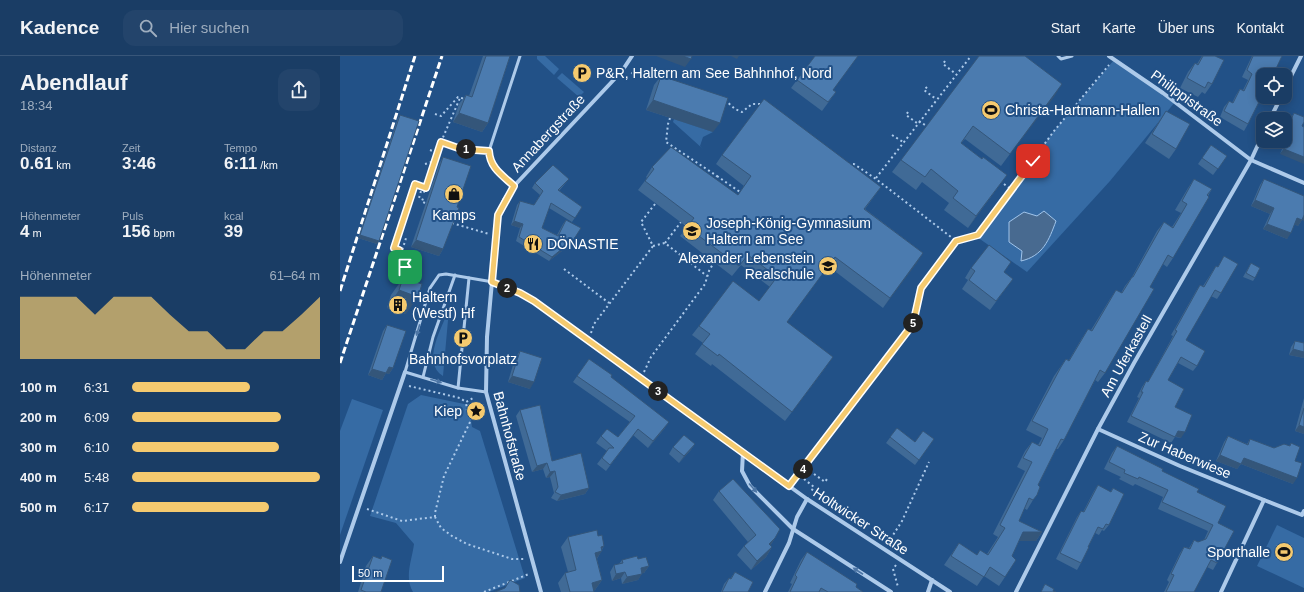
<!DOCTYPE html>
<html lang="de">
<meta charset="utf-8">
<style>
:root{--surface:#1a3d65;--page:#23446b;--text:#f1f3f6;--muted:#9faebf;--line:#385679;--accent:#f5ca6f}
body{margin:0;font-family:Helvetica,sans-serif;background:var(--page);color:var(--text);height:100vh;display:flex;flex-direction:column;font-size:15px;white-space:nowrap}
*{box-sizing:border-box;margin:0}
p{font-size:13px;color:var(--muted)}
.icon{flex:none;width:22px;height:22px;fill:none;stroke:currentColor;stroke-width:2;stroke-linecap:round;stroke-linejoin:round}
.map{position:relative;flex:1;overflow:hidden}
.side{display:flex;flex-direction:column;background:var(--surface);width:340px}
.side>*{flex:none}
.buttons{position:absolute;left:916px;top:12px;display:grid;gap:8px}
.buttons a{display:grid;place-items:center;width:36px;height:36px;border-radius:8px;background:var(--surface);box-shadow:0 2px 10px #0003,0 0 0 1px var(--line);font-size:20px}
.scale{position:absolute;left:12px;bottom:10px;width:92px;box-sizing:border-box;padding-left:4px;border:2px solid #fff;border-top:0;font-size:11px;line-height:14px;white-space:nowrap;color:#fff;-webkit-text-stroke:3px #225187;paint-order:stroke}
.pin{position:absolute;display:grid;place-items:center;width:34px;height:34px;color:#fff;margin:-17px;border-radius:8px;box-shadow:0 2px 6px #0006}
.km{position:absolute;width:20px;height:20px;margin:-10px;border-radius:50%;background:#222;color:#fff;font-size:11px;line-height:20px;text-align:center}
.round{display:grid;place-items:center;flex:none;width:42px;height:42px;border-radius:12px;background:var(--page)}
.summary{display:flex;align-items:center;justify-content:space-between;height:68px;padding:0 20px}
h1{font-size:22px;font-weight:800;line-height:30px}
.metrics{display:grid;grid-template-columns:repeat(3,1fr);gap:6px;height:68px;padding:4px 20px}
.metrics div{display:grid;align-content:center}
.metrics b{font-size:17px;font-weight:800}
.metrics small{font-size:11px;font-weight:400}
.metrics p{font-size:11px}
.chart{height:112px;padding:8px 20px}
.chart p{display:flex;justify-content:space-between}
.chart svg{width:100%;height:72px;margin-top:4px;fill:var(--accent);opacity:.7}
ul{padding:0 20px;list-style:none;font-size:13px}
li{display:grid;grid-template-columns:64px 48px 1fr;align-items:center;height:30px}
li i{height:10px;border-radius:5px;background:var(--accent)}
header{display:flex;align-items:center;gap:24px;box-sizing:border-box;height:56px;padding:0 20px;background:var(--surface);border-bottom:1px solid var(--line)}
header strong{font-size:19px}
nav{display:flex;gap:22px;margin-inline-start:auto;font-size:14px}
.search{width:280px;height:36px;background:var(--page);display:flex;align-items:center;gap:10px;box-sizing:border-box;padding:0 14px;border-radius:12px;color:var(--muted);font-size:15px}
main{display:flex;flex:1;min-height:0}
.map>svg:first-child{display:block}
</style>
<header>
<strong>Kadence</strong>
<div class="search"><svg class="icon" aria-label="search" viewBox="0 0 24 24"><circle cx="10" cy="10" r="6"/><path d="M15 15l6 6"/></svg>Hier suchen</div>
<nav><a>Start</a><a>Karte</a><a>Über uns</a><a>Kontakt</a></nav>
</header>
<main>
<section class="side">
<div class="summary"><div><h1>Abendlauf</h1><p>18:34</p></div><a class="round"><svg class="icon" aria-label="share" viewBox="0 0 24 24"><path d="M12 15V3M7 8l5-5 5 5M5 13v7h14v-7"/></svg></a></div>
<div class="metrics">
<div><p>Distanz</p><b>0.61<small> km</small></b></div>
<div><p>Zeit</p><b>3:46</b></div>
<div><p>Tempo</p><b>6:11<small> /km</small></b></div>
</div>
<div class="metrics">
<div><p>Höhenmeter</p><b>4<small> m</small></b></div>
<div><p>Puls</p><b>156<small> bpm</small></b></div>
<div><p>kcal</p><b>39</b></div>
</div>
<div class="chart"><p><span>Höhenmeter</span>61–64 m</p>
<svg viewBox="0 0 160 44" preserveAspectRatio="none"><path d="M0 44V6L10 6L20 6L30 6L40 17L50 6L60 6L70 6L80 17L90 27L100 27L110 38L120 38L130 27L140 27L150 17L160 6V44z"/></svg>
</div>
<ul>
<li><b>100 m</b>6:31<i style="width:63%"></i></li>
<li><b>200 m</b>6:09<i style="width:79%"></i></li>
<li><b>300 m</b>6:10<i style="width:78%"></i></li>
<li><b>400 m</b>5:48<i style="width:100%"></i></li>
<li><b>500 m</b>6:17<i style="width:73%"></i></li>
</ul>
</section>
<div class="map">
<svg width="964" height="536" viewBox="0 0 964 536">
<rect width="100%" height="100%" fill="#225187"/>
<g fill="#366ba4">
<polygon points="197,0 205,0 219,13 214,19 197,3"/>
<polygon points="774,4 835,46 770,125 687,216 637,181 714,75"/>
<polygon points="222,17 244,36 239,41 217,22"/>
<polygon points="334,63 373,76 363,81 360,90 363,93 333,66"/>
<path d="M109 253 103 320C81 306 102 272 109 253Z"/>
<path d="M81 339 129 349 132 371 140 375 185 522 149 536H73C64 521 72 504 74 488L56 467 30 460 68 348Z"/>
<polygon points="12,343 43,354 0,479 0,375"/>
<polygon points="937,469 964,482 964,532 917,510"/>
</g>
<path fill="#486a90" stroke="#a1c5eb" d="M704 155 716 165C709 184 703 200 681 205L682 195 669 186V166L684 156 697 160Z"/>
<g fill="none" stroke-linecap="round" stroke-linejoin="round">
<g stroke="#adcaea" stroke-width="2" stroke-dasharray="2 3" stroke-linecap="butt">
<polyline points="605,5 603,8 616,18"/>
<polyline points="291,17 322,22"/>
<polyline points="587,31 584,34 596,43"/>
<polyline points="385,44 395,53 402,56 412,48 422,48"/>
<polyline points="568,56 566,59 577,67"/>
<polyline points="95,58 101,60 118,41 125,43"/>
<polyline points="330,62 328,68 326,86 377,120 373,125"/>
<polyline points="579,65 588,71"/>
<polyline points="552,79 563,86"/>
<polyline points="101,86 120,42"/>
<polyline points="90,94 98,97"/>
<polyline points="85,108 95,105"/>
<polyline points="508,108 514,108 536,123 611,181"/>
<polyline points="377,120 400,136"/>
<polyline points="536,122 631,0"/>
<polyline points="660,125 672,134"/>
<polyline points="85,147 83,146 84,144 79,142 81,135 84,136 101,86 121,93 142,95"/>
<polyline points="112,167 149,178"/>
<polyline points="622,184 638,179 714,75 769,9"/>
<polyline points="325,187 341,166"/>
<polyline points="313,190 325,187 367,220"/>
<polyline points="58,208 66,182"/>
<polyline points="224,213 269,247"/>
<polyline points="63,219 65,211 54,207 59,194 54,192 75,128 86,132"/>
<polyline points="251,277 254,268 313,190 301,166 315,148"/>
<polyline points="304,316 311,301 365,228 369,215 374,206"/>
<polyline points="69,330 120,342 126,346 133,342"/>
<polyline points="470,415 485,426 487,423"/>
<polyline points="464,423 474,431 470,437"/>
<polyline points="27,453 62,465 95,461 101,472 112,480 127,488 172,503 185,503"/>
<polyline points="95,461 95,457 104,420 132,362 127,355 126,346"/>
<polyline points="548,487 562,465 589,406"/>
<polyline points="556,509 553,513 558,531"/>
<polyline points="144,536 189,518"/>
</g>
<g stroke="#adcaea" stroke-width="3">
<polyline points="718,0 721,3 732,0"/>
<path d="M174 130C162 119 150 112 149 95L180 0"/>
<polyline points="83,321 93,281 115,219"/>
<polyline points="118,332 129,222"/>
<polyline points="146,336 118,332 65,316 90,232 99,219 106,218 153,226"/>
<polyline points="449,430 573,268 581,232 616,185"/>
</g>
<g stroke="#adcaea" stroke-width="4">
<polyline points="769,0 823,37 911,104 964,127"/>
<polyline points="945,32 961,0"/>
<polyline points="930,63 941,41"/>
<polyline points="153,226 180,237 194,245 467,443 610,536"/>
<polyline points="758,373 840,410 924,444"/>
<polyline points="403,396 402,415 410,430 453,473 551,536"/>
<polyline points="0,506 65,316"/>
<polyline points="201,536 146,336 147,281 158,159 164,144 174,130 282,15 292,0"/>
<polyline points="425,536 449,487 457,461 467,443"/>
<polyline points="588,536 592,524"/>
<polyline points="676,536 758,373 794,307 911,104 923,78"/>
<polyline points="881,536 924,444 962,459 964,455"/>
</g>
<g stroke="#fff" stroke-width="3" stroke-dasharray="7 3" stroke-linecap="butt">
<polyline points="0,235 75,0"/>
<polyline points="0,307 102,0"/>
</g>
</g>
<g fill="#406a96">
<polygon points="143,0 170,0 148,67 142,76 113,66 119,48 126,39 129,40"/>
<polygon points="862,0 875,0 872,28 865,38 862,36 858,41 840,32 848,16 855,7 857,8"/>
<polygon points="912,0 942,0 908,68 904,75 880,61 884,51 889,45 892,47 896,39 900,33 903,34 908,24 902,21"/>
<polygon points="321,20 373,76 306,54 314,29"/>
<polygon points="457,24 493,34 496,36 482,55 451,32"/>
<polygon points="722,28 661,110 625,83 621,87 642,103 667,119 628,172 604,154 609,147 582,126 576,134 552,116 561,104"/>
<polygon points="826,55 836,93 829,103 805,87"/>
<polygon points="954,57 964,66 940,98 946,84 945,83 945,79 946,77 945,76 945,74 950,63"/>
<polygon points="60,59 39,185 37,188 18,182 58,62"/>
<polygon points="871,89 887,100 873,119 858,108"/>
<polygon points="382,99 541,131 525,153 583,197 543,252 488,210 447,266 486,311 445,365 372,308 371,310 355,298 363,287 352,279 359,270 419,245 430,231 401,209 392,220 340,180 347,171 298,134 307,122 306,121 312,111 398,139 404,130 376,108"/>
<polygon points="103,101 103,193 99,200 71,191 99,108"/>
<polygon points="229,123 219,135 242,151 232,166 209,152 202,172 217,179 223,168 226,164 231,188 209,205 176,185 180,172 171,169 177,149 180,145 194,149 200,139 192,132 195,127"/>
<polygon points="854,123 872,133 868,140 833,202 827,211 823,208 810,231 765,317 758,326 755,324 724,384 718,393 716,393 698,429 693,444 687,454 684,452 679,465 702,476 696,485 679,485 672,500 665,521 659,530 644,520 637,530 604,509 619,487 637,499 647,498 658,481 653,478 685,415 677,411 685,395 692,386 698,389 702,382 686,374 714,320 726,303 729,304 742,282 748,273 751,274 770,243 776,234 781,237 785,230 792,221 817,175 824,166 832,171 841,157 835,154 848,132"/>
<polygon points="924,123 962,164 958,170 954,168 947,183 923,173 930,158 911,150 920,129"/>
<polygon points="884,200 881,237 877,243 871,240 846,284 857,310 853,315 838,307 828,324 835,351 841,382 835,381 831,387 787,366 799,342 797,341 802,331 806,325 808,326 833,280 831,279 856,235 860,229 863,230 876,210 878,211"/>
<polygon points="911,207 915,222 913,225 903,221"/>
<polygon points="631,212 664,216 666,232 650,254 622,233 628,224 625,222"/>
<polygon points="63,222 66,258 47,252 51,239"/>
<polygon points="47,269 53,312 49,318 46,317 42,324 28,319 43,275"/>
<polygon points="955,285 964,287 964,302 949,299 951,291"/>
<polygon points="180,295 190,333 168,326 175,302"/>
<polygon points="249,303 271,321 325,372 308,392 293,379 266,415 257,408 267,395 256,387 261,380 278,381 290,366 233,326"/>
<polygon points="964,342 964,378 955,375"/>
<polygon points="180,354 212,405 249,432 245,438 217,445 211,442 214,437 210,421 206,422 203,413 192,416 176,360"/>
<polygon points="557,372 575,386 594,383 575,409 546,387"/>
<polygon points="888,380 907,388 910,383 934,392 949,390 951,387 955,405 953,428 901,408 897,413 876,405 884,386"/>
<polygon points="355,388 350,395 339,407 329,398 333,391"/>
<polygon points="777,390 822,415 857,436 878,467 877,507 873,514 867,511 854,536 824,536 829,526 827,524 840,497 844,491 849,492 854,484 858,486 864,484 868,475 818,453 823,441 795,428 793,430 779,423 781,421 764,413 772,397"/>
<polygon points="758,429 770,436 773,432 769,469 764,475 762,474 759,479 755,477 748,491 741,507 737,514 716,503 737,461 741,455 743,456 754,435"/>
<polygon points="379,435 435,482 430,490 432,491 426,501 411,514 397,499 404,490 408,486 373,444"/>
<polygon points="258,480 264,490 257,503 262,524 255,534 253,535 254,536 221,536 218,527 225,517 228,516 221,491 228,481"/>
<polygon points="467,496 523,536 448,536 452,528 450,527 461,504"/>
<polygon points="33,500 40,503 42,500 41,536 18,536 26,510"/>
<polygon points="298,503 309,510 304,517 302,517 298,524 282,528 281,522 272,525 270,516 274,509 279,508 282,504"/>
<polygon points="395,516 408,536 381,536 384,528 389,522 390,523"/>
</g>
<g fill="#34567a">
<polygon points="316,0 343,0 351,3 345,11"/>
<polygon points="391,0 399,0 397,3"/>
<polygon points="722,28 714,41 661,110 670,98"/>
<polygon points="313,44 380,67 373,76 306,54"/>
<polygon points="119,57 148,67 142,76 113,66"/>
<polygon points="944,93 964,101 964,108 940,98"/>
<polygon points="667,119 658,131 628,172 636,160"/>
<polygon points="915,144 934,152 930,158 911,150"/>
<polygon points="964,159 964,165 962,164 958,170 953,168 957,162"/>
<polygon points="174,165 183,168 180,172 171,169"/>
<polygon points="927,168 951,177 947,183 923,173"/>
<polygon points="20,179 39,185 37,188 18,182"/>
<polygon points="234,183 231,188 209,205 212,201"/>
<polygon points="76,184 103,193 99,200 71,191"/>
<polygon points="583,197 577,207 543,252 550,242"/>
<polygon points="59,234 78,241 66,258 47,252"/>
<polygon points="953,293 964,296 964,302 949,299"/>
<polygon points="49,311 53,312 49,318 45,317"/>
<polygon points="32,313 46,317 42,324 28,319"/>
<polygon points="172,320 194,326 190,333 168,326"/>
<polygon points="329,366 325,372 308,392 313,385"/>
<polygon points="959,369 964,371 964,378 955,375"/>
<polygon points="838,375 845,376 841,382 834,380"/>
<polygon points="355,388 350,395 339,407 344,400"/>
<polygon points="880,399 904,402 957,422 953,428 901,408 897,413 876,405"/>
<polygon points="207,407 203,413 192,416 197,410"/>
<polygon points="215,415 210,421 206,422 210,416"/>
<polygon points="249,432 245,438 217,445 221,439"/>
<polygon points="683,476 702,476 696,485 677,485"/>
<polygon points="435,482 429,492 429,488"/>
<polygon points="264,490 260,496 262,495 255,505 255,497 261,491"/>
<polygon points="432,491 426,501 411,514 417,505"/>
<polygon points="309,510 304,517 296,519 301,512"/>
<polygon points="285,516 281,522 272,525 276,518"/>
<polygon points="302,518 298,524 282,528 287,521"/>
<polygon points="262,524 255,534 249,536 252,527"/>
</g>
<g fill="#4b7baf" stroke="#34567a">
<polygon points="146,0 170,0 148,67 119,57 126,39 132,41"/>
<polygon points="343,0 352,0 351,3"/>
<polygon points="475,0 518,0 493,34 496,36 488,46 457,24"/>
<polygon points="639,0 685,0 722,28 670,98 633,70 621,87 642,103 643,101 667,119 636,160 613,142 618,135 591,113 585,121 561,104"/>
<polygon points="863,0 875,0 884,4 872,28 868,26 865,32 847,22 855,7 858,9"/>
<polygon points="913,0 942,0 933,19 923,19 923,38 908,68 884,55 889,45 893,47 900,33 904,35 912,18 907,14"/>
<polygon points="321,20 388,42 380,67 313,44"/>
<polygon points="424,43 541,131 524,153 583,197 550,242 495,201 447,266 493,301 452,356 379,298 378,300 362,288 370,278 359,270 393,225 419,245 437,221 408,199 399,210 347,171 354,162 305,125 314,113 312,111 331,91 398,139 411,120 382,99"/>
<polygon points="826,55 850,68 836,93 812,78"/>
<polygon points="954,57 964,61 964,66 962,70 964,71 964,101 944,93 950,78 947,77 950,71 948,70"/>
<polygon points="60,59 79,65 39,185 20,179"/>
<polygon points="871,89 887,100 878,113 862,102"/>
<polygon points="103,101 131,110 117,151 119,152 103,193 76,184"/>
<polygon points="213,109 229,123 218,134 242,151 235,162 211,147 202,172 218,180 226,164 241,172 234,183 212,201 179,181 183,168 174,165 180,145 194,149 203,135 195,127"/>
<polygon points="854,123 872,133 867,139 869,141 833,202 828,199 810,231 814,233 765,317 760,314 724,384 721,383 698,429 700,431 697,439 693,444 689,442 679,465 702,476 683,476 672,500 676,504 665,521 650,511 644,521 611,500 619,487 637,499 640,494 648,499 665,472 660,469 692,406 683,402 692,386 700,390 708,373 692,365 721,311 726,303 729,305 748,273 752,275 776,234 782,237 792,221 793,221 824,166 833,172 847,148 842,145"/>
<polygon points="924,123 964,140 964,159 962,164 957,162 951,177 927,168 934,152 915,144"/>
<polygon points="649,189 671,206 664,216 673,223 656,245 629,224 635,215 631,212"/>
<polygon points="884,200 898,208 881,237 875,234 846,284 865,295 857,310 841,301 828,324 844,333 835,351 852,359 845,376 838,375 835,381 791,360 803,336 801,336 806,325 808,326 837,275 835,274 860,229 864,231 876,210 878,211"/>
<polygon points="911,207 920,212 915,222 906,217"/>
<polygon points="63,222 82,228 78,241 59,234"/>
<polygon points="47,269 66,275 53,312 49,311 46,317 32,313"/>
<polygon points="955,285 964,287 964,296 953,293"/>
<polygon points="180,295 202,302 194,326 172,320"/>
<polygon points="249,303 272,319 271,321 329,366 313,385 298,373 270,409 262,402 269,392 274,392 261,380 267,373 278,381 295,360 237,320"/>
<polygon points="200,349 212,405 241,397 249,432 221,439 215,436 218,431 215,415 210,416 207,407 197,410 180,354"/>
<polygon points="964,352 964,371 959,369"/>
<polygon points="557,372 575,386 583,375 594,383 579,404 550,381"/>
<polygon points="344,379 355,388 344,400 333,391"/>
<polygon points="888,380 908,389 910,383 934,392 944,388 950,390 951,387 960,391 955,405 962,407 957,422 904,402 901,408 880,399"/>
<polygon points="777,390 823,413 822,415 859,433 857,436 886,450 878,467 894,475 877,507 871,504 854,536 826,536 834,519 831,518 844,491 850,493 854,484 858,486 866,483 873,469 822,446 828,434 799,421 798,423 784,417 785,414 769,406"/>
<polygon points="393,423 440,473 435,482 429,488 432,491 417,505 404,490 416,479 379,435"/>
<polygon points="758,429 771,436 773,432 784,438 769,469 766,468 763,473 758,471 748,491 749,491 741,507 720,497 741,455 744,456"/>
<polygon points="257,474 258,480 262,479 264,490 261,491 262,495 255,497 262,524 252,527 254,536 230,536 225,517 236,514 228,481"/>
<polygon points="467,496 517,528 516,531 523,536 488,536 481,532 479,536 450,536 457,521 455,519"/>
<polygon points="33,500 41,503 42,500 52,504 41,536 26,536 21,534"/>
<polygon points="297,500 298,503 306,501 309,510 301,512 302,518 287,521 285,516 276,518 274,509 283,507 282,504"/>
<polygon points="395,516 413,526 408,536 382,536 389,522 391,523"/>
<polygon points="170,524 179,529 180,536 155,536 165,532"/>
<polygon points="705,528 714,533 713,535 716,536 701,536"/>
</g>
<defs><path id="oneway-solid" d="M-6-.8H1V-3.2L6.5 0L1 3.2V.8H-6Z"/></defs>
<g fill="#4c75a5">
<use href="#oneway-solid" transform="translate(78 274) rotate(107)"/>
<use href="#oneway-solid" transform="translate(96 325) rotate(17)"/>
<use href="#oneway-solid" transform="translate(413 432) rotate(49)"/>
<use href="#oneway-solid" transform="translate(518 515) rotate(-147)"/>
</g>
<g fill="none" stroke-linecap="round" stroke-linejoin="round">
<g stroke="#fff" stroke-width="8">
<path id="route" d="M65 211 54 207 59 194 54 192 75 128 86 132 101 86 121 93 149 95C150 112 162 119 174 130L158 159 152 226 180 237 194 245 449 430 573 268 581 232 616 185 638 179 693 105"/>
</g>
<use href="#route" stroke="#f5ca6f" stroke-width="5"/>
</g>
<defs>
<g id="parking-disc" transform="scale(1)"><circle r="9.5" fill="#f5ca6f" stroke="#225187"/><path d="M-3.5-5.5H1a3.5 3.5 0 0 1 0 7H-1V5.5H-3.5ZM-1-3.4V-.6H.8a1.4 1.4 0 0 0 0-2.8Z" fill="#111"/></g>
<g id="stadium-disc" transform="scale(1)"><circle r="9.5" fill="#f5ca6f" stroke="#225187"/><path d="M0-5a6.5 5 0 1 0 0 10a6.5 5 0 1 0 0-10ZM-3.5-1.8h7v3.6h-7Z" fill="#111"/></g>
<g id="shop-disc" transform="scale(1)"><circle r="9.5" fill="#f5ca6f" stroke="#225187"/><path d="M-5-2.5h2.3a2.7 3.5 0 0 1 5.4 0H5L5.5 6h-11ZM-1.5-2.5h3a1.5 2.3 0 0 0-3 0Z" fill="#111"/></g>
<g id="school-disc" transform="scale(1)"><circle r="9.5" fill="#f5ca6f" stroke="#225187"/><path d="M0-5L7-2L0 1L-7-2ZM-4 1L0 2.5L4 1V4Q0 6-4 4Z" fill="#111"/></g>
<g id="restaurant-disc" transform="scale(1)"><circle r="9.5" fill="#f5ca6f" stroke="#225187"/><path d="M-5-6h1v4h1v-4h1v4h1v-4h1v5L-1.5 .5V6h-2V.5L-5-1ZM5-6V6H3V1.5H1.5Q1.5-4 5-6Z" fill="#111"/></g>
<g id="building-disc" transform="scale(1)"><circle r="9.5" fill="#f5ca6f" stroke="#225187"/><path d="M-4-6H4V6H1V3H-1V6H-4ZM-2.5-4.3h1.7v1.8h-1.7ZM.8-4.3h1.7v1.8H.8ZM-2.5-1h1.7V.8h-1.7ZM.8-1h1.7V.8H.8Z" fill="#111"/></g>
<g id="sight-disc" transform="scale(1)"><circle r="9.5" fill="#f5ca6f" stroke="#225187"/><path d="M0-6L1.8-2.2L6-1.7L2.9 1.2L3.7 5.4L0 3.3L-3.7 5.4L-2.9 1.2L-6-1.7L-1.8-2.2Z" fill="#111"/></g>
</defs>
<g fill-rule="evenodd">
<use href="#parking-disc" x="242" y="17"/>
<use href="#stadium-disc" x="651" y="54"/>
<use href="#shop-disc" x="114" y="138"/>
<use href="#school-disc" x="352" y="175"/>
<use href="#restaurant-disc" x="193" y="188"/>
<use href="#school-disc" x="488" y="210"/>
<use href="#building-disc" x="58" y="249"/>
<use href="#parking-disc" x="123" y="282"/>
<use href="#sight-disc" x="136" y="355"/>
<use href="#stadium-disc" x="944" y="496"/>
</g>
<g text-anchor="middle" stroke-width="4" stroke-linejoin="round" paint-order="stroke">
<g font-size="14" fill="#fff" stroke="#225187" text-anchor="start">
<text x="256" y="22">P&amp;R, Haltern am See Bahhnhof, Nord</text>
<text x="665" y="59">Christa-Hartmann-Hallen</text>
<text x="114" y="164" text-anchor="middle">Kamps</text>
<text x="366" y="172">Joseph-König-Gymnasium<tspan x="366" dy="16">Haltern am See</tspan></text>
<text x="207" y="193">DÖNASTIE</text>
<text x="474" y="207" text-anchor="end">Alexander Lebenstein<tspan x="474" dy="16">Realschule</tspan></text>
<text x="72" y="246">Haltern<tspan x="72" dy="16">(Westf) Hf</tspan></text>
<text x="123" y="308" text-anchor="middle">Bahnhofsvorplatz</text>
<text x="122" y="360" text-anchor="end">Kiep</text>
<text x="930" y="501" text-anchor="end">Sporthalle</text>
</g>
<g font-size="14" fill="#fff" stroke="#225187">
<text transform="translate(847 42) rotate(36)" y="5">Philippistraße</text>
<text transform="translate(208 77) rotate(-47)" y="5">Annabergstraße</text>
<text transform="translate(786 300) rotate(-61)" y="5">Am Uferkastell</text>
<text transform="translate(170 380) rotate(75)" y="5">Bahnhofstraße</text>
<text transform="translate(845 399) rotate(23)" y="5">Zur Haberwiese</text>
<text transform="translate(521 465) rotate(33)" y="5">Holtwicker Straße</text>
</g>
</g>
</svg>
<div class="buttons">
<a><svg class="icon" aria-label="locate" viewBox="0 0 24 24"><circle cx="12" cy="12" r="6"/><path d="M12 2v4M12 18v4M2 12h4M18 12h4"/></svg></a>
<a><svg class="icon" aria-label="layers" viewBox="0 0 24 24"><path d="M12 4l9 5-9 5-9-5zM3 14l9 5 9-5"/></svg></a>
</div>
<div class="scale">50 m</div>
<div class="pin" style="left:65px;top:211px;background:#1e9e55"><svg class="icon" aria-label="arrive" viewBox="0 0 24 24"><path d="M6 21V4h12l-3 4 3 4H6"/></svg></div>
<div class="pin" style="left:693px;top:105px;background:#d93025"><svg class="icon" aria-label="check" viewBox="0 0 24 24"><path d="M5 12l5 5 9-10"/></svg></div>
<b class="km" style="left:126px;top:93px">1</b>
<b class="km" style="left:167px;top:232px">2</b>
<b class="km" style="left:318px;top:335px">3</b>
<b class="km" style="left:463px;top:413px">4</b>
<b class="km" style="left:573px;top:267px">5</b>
</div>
</main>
